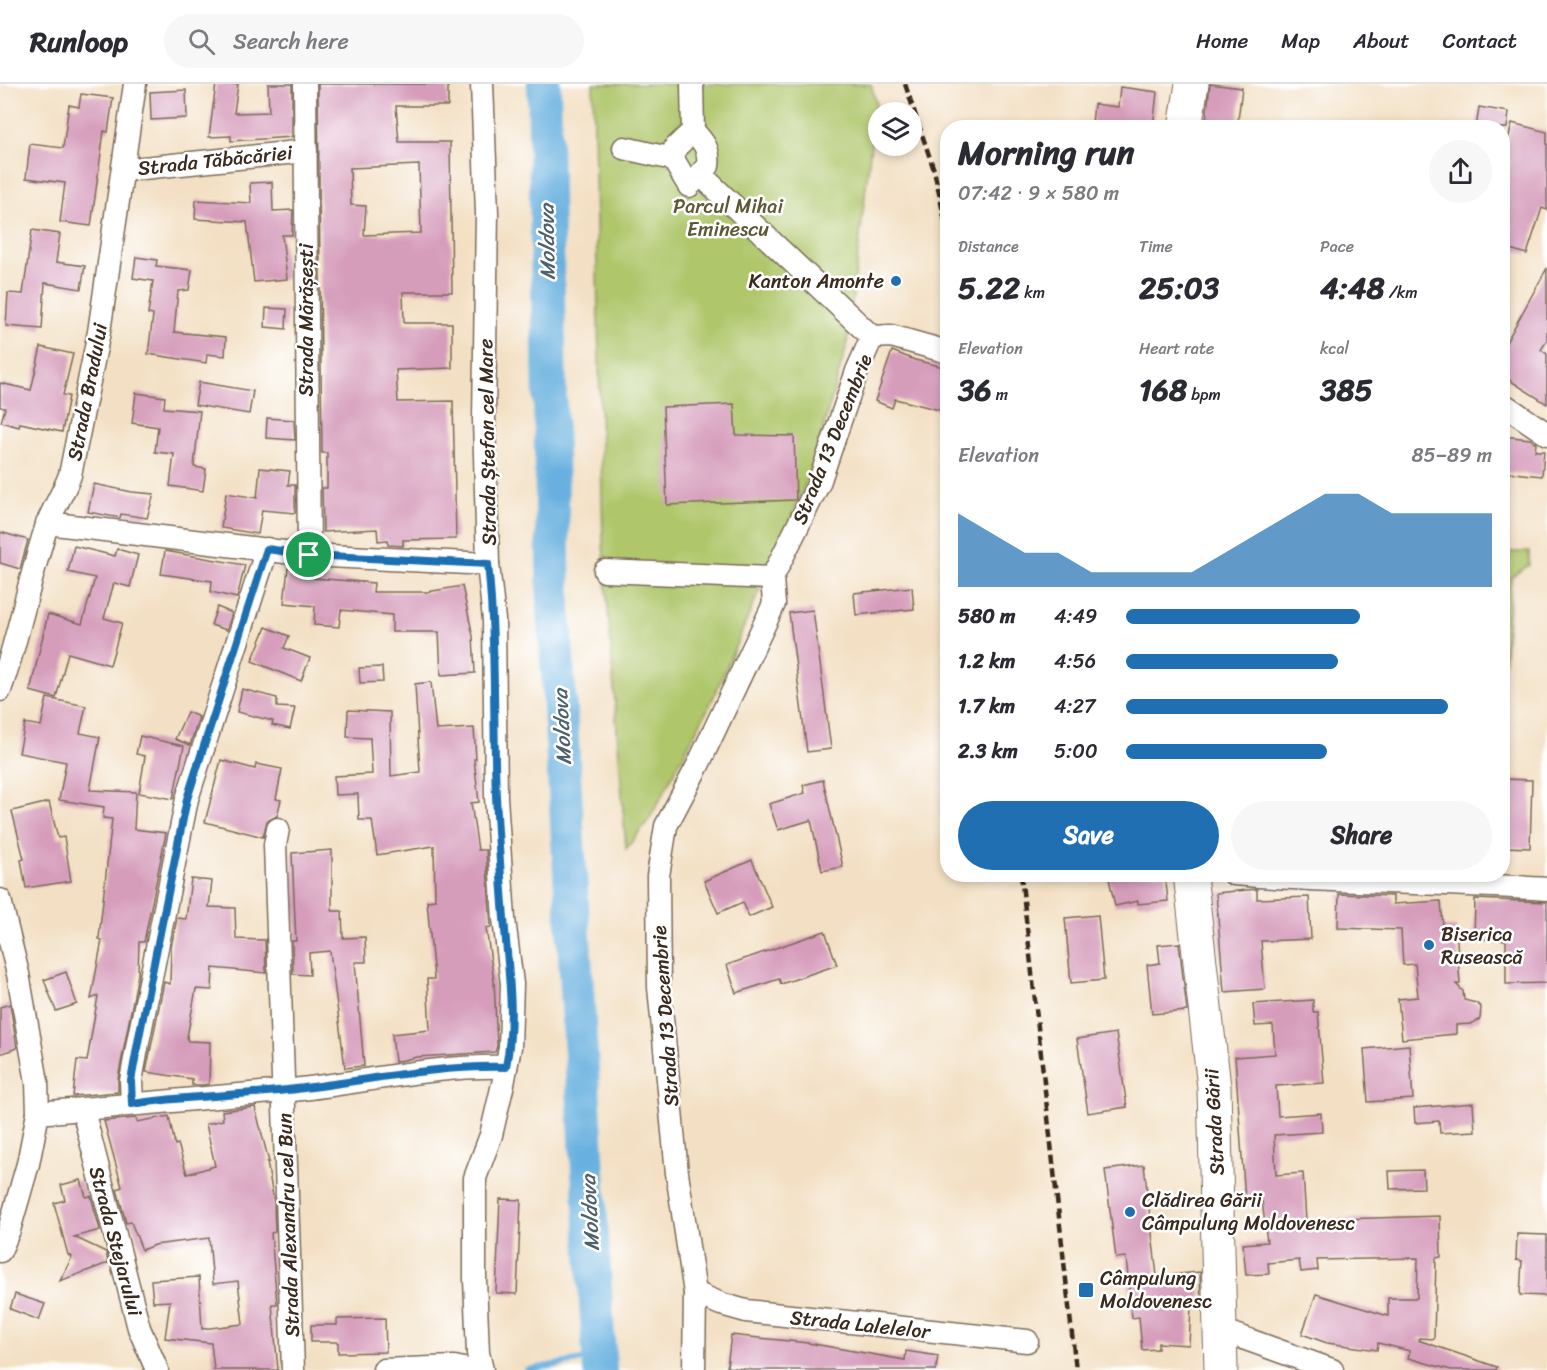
<!DOCTYPE html>
<meta charset="utf-8">
<style>
:root{--surface:#fff;--page:#f7f7f7;--text:#2b2b33;--muted:#7c7c81;--line:#e1e1e2;--accent:#1f6fb2}
body{margin:0;font-family:Sriracha,sans-serif;background:var(--page);color:var(--text);height:100vh;display:flex;flex-direction:column;font-size:22px;white-space:nowrap}
*{box-sizing:border-box;margin:0}
p{font-size:20px;color:var(--muted)}
.icon{flex:none;width:33px;height:33px;fill:none;stroke:currentColor;stroke-width:2;stroke-linecap:round;stroke-linejoin:round}
.map{position:relative;flex:1;overflow:hidden}
.side{position:absolute;left:940px;top:36px;width:570px;height:762px;display:flex;flex-direction:column;background:var(--surface);border-radius:24px;box-shadow:0 3px 9px #0003}
.side>*{flex:none}
.controls{position:absolute;left:868px;top:18px;display:grid;gap:12px}
.controls a{display:grid;place-items:center;width:54px;height:54px;border-radius:50%;background:var(--surface);box-shadow:0 3px 9px #0003;font-size:30px}
.pin{position:absolute;display:grid;place-items:center;width:51px;height:51px;color:#fff;margin:-26px;border:3px solid #fff;border-radius:50%;box-shadow:0 2px 6px #0007}
.round{display:grid;place-items:center;flex:none;width:63px;height:63px;border-radius:32px;background:var(--page)}
.summary{display:flex;align-items:center;justify-content:space-between;height:102px;padding:0 18px}
h1{font-size:33px;font-weight:700;line-height:45px}
.figures{display:grid;grid-template-columns:repeat(3,1fr);gap:9px;height:102px;padding:6px 18px}
.figures div{display:grid;align-content:center}
.figures b{font-size:30px;font-weight:700}
.figures small{font-size:16px;font-weight:400}
.figures p{font-size:16px}
.chart{height:168px;padding:12px 18px}
.chart p{display:flex;justify-content:space-between}
.chart svg{width:100%;height:108px;margin-top:6px;fill:var(--accent);opacity:.7}
.action{display:flex;gap:12px;margin-top:auto;padding:12px 18px}
.action a{flex:1;height:69px;border-radius:36px;background:var(--accent);color:#fff;font-size:24px;font-weight:700;line-height:69px;text-align:center}
.action a+a{background:var(--page);color:var(--text)}
ul{padding:0 18px;list-style:none;font-size:20px}
li{display:grid;grid-template-columns:96px 72px 1fr;align-items:center;height:45px}
li i{height:15px;border-radius:8px;background:var(--accent)}
header{display:flex;align-items:center;gap:36px;box-sizing:border-box;height:84px;padding:0 30px;background:var(--surface);border-bottom:2px solid var(--line)}
header strong{font-size:28px}
nav{display:flex;gap:33px;margin-inline-start:auto;font-size:21px}
.search{width:420px;height:54px;background:var(--page);display:flex;align-items:center;gap:15px;box-sizing:border-box;padding:0 21px;border-radius:33px;color:var(--muted);font-size:22px}
.map>svg:first-child{display:block}
</style>
<header>
<strong>Runloop</strong>
<div class="search"><svg class="icon" aria-label="search" viewBox="0 0 24 24"><circle cx="10" cy="10" r="6"/><path d="M15 15l6 6"/></svg>Search here</div>
<nav><a>Home</a><a>Map</a><a>About</a><a>Contact</a></nav>
</header>
<div class="map">
<svg width="1547" height="1286" viewBox="0 0 1547 1286">
<rect width="100%" height="100%" fill="#fff"/>
<filter id="ink" filterUnits="userSpaceOnUse"><feTurbulence type="fractalNoise" baseFrequency=".0167" numOctaves="2"/><feDisplacementMap in="SourceGraphic" scale="12" xChannelSelector="R" yChannelSelector="G"/><feConvolveMatrix kernelMatrix="1 2 1 2 8 2 1 2 1" color-interpolation-filters="sRGB"/></filter>
<filter id="wash" filterUnits="userSpaceOnUse"><feTurbulence type="fractalNoise" baseFrequency=".008" numOctaves="4" result="noise"/><feDisplacementMap in="SourceGraphic" scale="24" xChannelSelector="R" yChannelSelector="G"/><feGaussianBlur stdDeviation="1.35" result="paint"/><feColorMatrix in="noise" values="0 0 0 0 0 0 0 0 0 0 0 0 0 0 0 0 0 1.4 0 .05"/><feComposite in="paint" operator="in"/></filter>
<g filter="url(#wash)">
<rect width="100%" height="100%" fill="#f3e0c4"/>
<g fill="#afc66a" stroke="#757844" stroke-width="1.5">
<polygon points="593,0 871,0 876,19 847,261 811,387 711,619 650,734 626,765 603,459"/>
<polygon points="1503,468 1529,468 1529,481 1511,493 1504,581"/>
</g>
<g fill="none" stroke-linecap="round" stroke-linejoin="round">
<polyline stroke="#68b0df" stroke-width="6" points="527,1286 599,1273"/>
<polyline stroke="#68b0df" stroke-width="34" points="544,0 554,525 600,1286"/>
</g>
<g id="blocks">
<g fill="#d69dbb" fill-rule="evenodd">
<polygon points="216,0 238,0 234,29 269,28 268,0 292,0 292,53 231,57 231,52 209,53"/>
<path d="M318 0H448V22H396L399 58H450L452 208H403L404 239H452V284L396 286 398 318 453 317 456 455 403 456V462L388 461 387 456 378 457 377 445 323 448 322 404H327V369H322ZM419 81 421 149 364 151 366 122 351 121 350 84Z"/>
<polygon points="1210,0 1242,4 1237,44 1208,44 1209,35 1206,35"/>
<polygon points="1120,3 1157,8 1153,44 1092,40 1094,20 1118,23"/>
<polygon points="186,6 187,34 151,36 150,8"/>
<polygon points="81,10 113,14 108,48 104,47 91,142 60,138 65,99 26,94 30,60 63,64 69,21 79,23"/>
<polygon points="1479,23 1509,28 1507,44 1476,44"/>
<polygon points="1512,39 1547,48 1547,126 1542,124 1527,170 1503,163 1503,106 1511,75 1504,74"/>
<polygon points="272,98 273,127 293,126 292,151 282,151 287,195 254,198 247,138 195,135 196,116 251,119 250,99"/>
<polygon points="32,146 60,150 56,178 85,182 81,205 45,199 42,245 6,242 8,209 23,210"/>
<polygon points="136,173 157,176 156,182 192,186 189,206 178,207 174,248 226,253 225,272 207,270 206,279 148,270 153,231 148,230 153,197 133,194"/>
<polygon points="1547,184 1547,256 1541,266 1547,270 1547,320 1503,292 1503,264"/>
<polygon points="266,224 287,225 286,245 265,243"/>
<polygon points="41,263 73,270 63,311 69,312 62,348 20,339 19,343 1,338 5,324 0,323 0,299 31,306"/>
<polygon points="892,267 915,276 948,284 948,328 895,315 892,324 875,317"/>
<polygon points="199,298 253,307 249,330 195,321"/>
<polygon points="136,309 165,313 164,324 200,327 194,383 206,385 203,407 170,402 174,370 155,368 158,343 132,339"/>
<polygon points="734,320 736,351 794,352 796,416 667,421 663,323"/>
<polygon points="267,334 294,336 295,356 266,354"/>
<polygon points="1503,352 1530,355 1536,359 1535,367 1544,367 1542,392 1503,388"/>
<polygon points="260,384 290,387 288,401 295,401 295,429 262,426 258,450 221,444 226,409 257,414"/>
<polygon points="94,400 132,408 154,410 147,434 121,430 120,434 88,428"/>
<polygon points="0,448 28,456 20,485 0,479"/>
<polygon points="74,462 115,472 117,465 138,471 130,503 114,499 104,534 122,539 110,581 68,569 56,614 30,607 48,530 82,540 95,494 68,488"/>
<polygon points="165,467 245,481 237,514 211,508 212,497 161,490"/>
<polygon points="288,484 313,487 313,494 374,499 373,508 427,508 462,502 473,552 475,589 441,591 439,548 392,548 392,531 341,526 339,543 314,541 315,522 284,519"/>
<polygon points="912,503 914,525 856,531 854,509"/>
<polygon points="217,523 232,529 227,546 211,541"/>
<polygon points="813,526 831,665 807,668 789,529"/>
<polygon points="266,543 289,552 284,564 310,574 301,597 252,577"/>
<polygon points="382,583 383,598 360,599 359,584"/>
<polygon points="431,598 436,646 474,644 476,675 474,675 479,718 471,719 478,766 486,766 491,843 486,844 494,897 497,962 495,968 417,973 395,978 392,950 430,946 427,895 434,895 427,817 435,816 434,762 377,771 372,736 359,736 358,710 335,711 334,692 372,690 370,654 347,653 348,626 390,628 391,692 420,688 415,600"/>
<polygon points="242,605 277,614 277,623 295,624 290,645 272,641 273,637 237,628"/>
<polygon points="47,614 86,622 80,649 100,653 90,706 136,708 134,745 166,749 144,858 139,858 138,890 118,995 118,1008 73,1012 77,976 87,977 98,912 91,915 102,856 99,855 101,835 112,735 103,734 104,723 59,716 66,678 19,669 25,639 41,642"/>
<polygon points="187,628 199,633 190,661 175,655"/>
<polygon points="140,652 184,662 173,715 139,709 145,672 136,670"/>
<polygon points="221,676 255,685 256,680 282,685 276,715 281,716 277,732 267,737 263,753 205,738"/>
<polygon points="1503,695 1532,696 1530,764 1503,763"/>
<polygon points="823,696 843,783 822,787 811,736 778,746 769,720 805,709 803,701"/>
<polygon points="49,718 58,754 64,753 71,797 26,804 21,776 24,775 12,727"/>
<polygon points="332,766 332,827 342,827 343,854 365,853 366,878 355,878 364,982 345,984 330,867 309,869 310,891 293,890 292,857 296,857 292,769"/>
<polygon points="752,776 772,823 749,833 743,818 718,829 704,797"/>
<polygon points="1108,790 1165,790 1168,817 1138,820 1138,817 1115,822"/>
<polygon points="191,795 212,797 209,823 235,824 236,855 265,856 266,889 213,884 212,906 196,905 187,953 188,957 210,958 209,1000 203,1001 192,1001 192,995 146,988 164,898 170,900 171,863 177,834 186,835"/>
<polygon points="1257,805 1257,815 1309,813 1311,855 1261,857 1265,905 1224,908 1216,809"/>
<polygon points="1339,810 1393,812 1393,820 1441,817 1443,843 1456,843 1460,900 1456,900 1463,907 1464,916 1476,919 1481,923 1480,935 1471,940 1456,941 1456,950 1402,955 1398,915 1418,913 1415,880 1403,881 1401,846 1338,844"/>
<polygon points="1475,815 1547,818 1547,899 1506,900 1506,856 1474,855"/>
<polygon points="1098,831 1104,896 1071,899 1065,834"/>
<polygon points="825,847 837,881 781,900 779,895 736,909 727,881"/>
<polygon points="1179,859 1187,927 1152,930 1147,881 1160,879 1158,861"/>
<polygon points="66,888 77,920 56,927 44,896"/>
<polygon points="1313,916 1313,928 1318,928 1324,999 1276,1002 1278,1032 1321,1029 1322,1048 1274,1051 1276,1091 1303,1089 1306,1136 1440,1132 1441,1173 1436,1174 1434,1255 1419,1254 1418,1256 1497,1283 1496,1286 1451,1286 1408,1274 1410,1267 1378,1259 1377,1266 1327,1259 1302,1250 1316,1210 1388,1232 1388,1214 1417,1214 1418,1174 1317,1176 1318,1186 1301,1188 1299,1176 1268,1179 1269,1190 1246,1191 1243,1160 1267,1158 1262,1116 1245,1116 1235,973 1275,970 1273,941 1255,942 1253,920"/>
<polygon points="10,920 17,964 0,970 0,923"/>
<polygon points="1116,949 1127,1023 1088,1029 1077,955"/>
<polygon points="1409,961 1413,1015 1368,1018 1364,965"/>
<polygon points="1473,1019 1475,1047 1440,1049 1439,1037 1415,1039 1414,1024"/>
<polygon points="255,1023 269,1078 267,1078 274,1118 275,1148 271,1149 277,1220 272,1220 278,1286 214,1286 211,1259 165,1254 170,1217 153,1218 151,1196 199,1193 202,1245 243,1240 238,1197 213,1200 209,1154 154,1161 142,1166 131,1138 126,1139 117,1105 122,1103 104,1037 136,1034 137,1038 169,1032 175,1061 178,1060 187,1090 215,1082 206,1040 223,1036 222,1027"/>
<polygon points="1144,1081 1157,1192 1200,1188 1201,1223 1191,1224 1189,1261 1158,1259 1158,1265 1142,1266 1139,1233 1132,1234 1126,1173 1116,1174 1105,1086"/>
<polygon points="1423,1086 1424,1104 1390,1105 1389,1087"/>
<polygon points="81,1096 86,1113 91,1112 100,1146 74,1153 106,1168 108,1179 60,1197 72,1173 68,1171 54,1119 65,1116 61,1101"/>
<polygon points="500,1115 521,1116 517,1210 496,1209"/>
<polygon points="1517,1150 1547,1151 1547,1212 1520,1211 1522,1177 1516,1176"/>
<polygon points="15,1210 45,1220 39,1236 10,1225"/>
<polygon points="385,1234 386,1268 338,1269 338,1258 311,1258 311,1241 337,1241 337,1235"/>
<polygon points="731,1251 808,1259 905,1276 906,1267 938,1272 936,1286 753,1286 727,1283"/>
</g>
</g>
</g>
<g filter="url(#ink)">
<use href="#blocks" fill-opacity="0" stroke="#7b6a58" stroke-width="1.5"/>
<g fill="none" stroke-linecap="round" stroke-linejoin="round">
<g stroke="#7b6a58" stroke-width="25">
<g id="street">
<polyline points="305,0 309,471"/>
<polyline points="482,0 487,129 484,335 488,480 494,536 496,713 504,835 512,900 510,963 503,1000 491,1051 475,1094 475,1196 478,1269 482,1286"/>
<path d="M692 0 693 47C704 58 710 66 708 82L689 102 673 75 675 64 693 47"/>
<polyline points="624,64 673,75"/>
<polyline points="124,86 306,67"/>
<polyline points="701,91 872,253"/>
<polyline points="1503,320 1547,350"/>
<polyline points="47,439 309,471 488,480"/>
<polyline points="605,487 772,494 819,399 857,287 872,253 891,252 948,268"/>
<path d="M0 606C19 552 29 495 47 441 53 424 64 408 70 391L99 248 135 0"/>
<polyline points="278,745 275,761 293,1286"/>
<path d="M1234 790C1338 799 1443 798 1547 805"/>
<polyline points="0,816 18,890 37,998 38,1029 28,1080 9,1146 0,1167"/>
<polyline points="132,1020 131,997 139,953 187,715 267,465"/>
<polyline points="83,1026 139,1244 157,1286"/>
<path d="M38 1029C120 1022 202 1014 284 1007 358 1000 431 981 506 983"/>
<polyline points="695,1209 721,1220 746,1227 1027,1257"/>
<polyline points="1221,1246 1332,1286"/>
<polyline points="384,1286 454,1283 468,1286"/>
<polyline points="694,1286 695,1209 677,1089 659,903 658,792 666,742 698,681 774,520 772,494"/>
</g>
</g>
<g stroke="#7b6a58" stroke-width="35">
<g id="secondary">
<polyline points="1185,44 1192,0"/>
<polyline points="1190,790 1214,1003 1221,1286"/>
</g>
</g>
<use href="#street" stroke="#fff" stroke-width="22"/>
<use href="#secondary" stroke="#fff" stroke-width="33"/>
<g stroke="#3b2a1e" stroke-width="4.5" stroke-dasharray="9 4.5" stroke-linecap="butt">
<polyline points="905,0 934,86 948,151"/>
<polyline points="1021,790 1076,1286"/>
</g>
</g>
</g>
<g fill="none" stroke-linecap="round" stroke-linejoin="round" filter="url(#ink)">
<g stroke="#fff" stroke-width="12">
<path id="route" d="M267 465 309 471 488 480C496 557 493 634 496 712 498 752 501 794 504 834 508 887 516 930 506 983 433 981 360 998 287 1006 235 1012 183 1012 132 1020L131 997 139 953 187 715Z"/>
</g>
<use href="#route" stroke="#1f6fb2" stroke-width="8"/>
</g>
<g fill="#1f6fb2" stroke="#fff" stroke-width="2">
<circle cx="896" cy="197" r="6"/>
<circle cx="1429" cy="861" r="6"/>
<circle cx="1130" cy="1128" r="6"/>
<rect x="1078" y="1198" width="16" height="16" rx="3"/>
</g>
<g text-anchor="middle" stroke-width="5" stroke-linejoin="round" paint-order="stroke">
<g font-size="20" fill="#3b2a1e" stroke="#fff">
<text transform="translate(215 76) rotate(-6)" y="7">Strada Tăbăcăriei</text>
<text transform="translate(306 236) rotate(-90)" y="7">Strada Mărășești</text>
<text transform="translate(87 308) rotate(-79)" y="7">Strada Bradului</text>
<text transform="translate(832 355) rotate(-68)" y="7">Strada 13 Decembrie</text>
<text transform="translate(487 358) rotate(-91)" y="7">Strada Ștefan cel Mare</text>
<text transform="translate(665 932) rotate(-94)" y="7">Strada 13 Decembrie</text>
<text transform="translate(1214 1038) rotate(-93)" y="7">Strada Gării</text>
<text transform="translate(288 1141) rotate(-92)" y="7">Strada Alexandru cel Bun</text>
<text transform="translate(116 1157) rotate(75)" y="7">Strada Stejarului</text>
<text transform="translate(860 1240) rotate(6)" y="7">Strada Lalelelor</text>
</g>
<g font-size="20" fill="#5e5935" stroke="#fff">
<text x="728" y="129">Parcul Mihai<tspan x="728" dy="23">Eminescu</tspan></text>
</g>
<g font-size="20" fill="#3b2a1e" stroke="#fff" text-anchor="start">
<text x="884" y="204" text-anchor="end">Kanton Amonte</text>
<text x="1441" y="857">Biserica<tspan x="1441" dy="23">Rusească</tspan></text>
<text x="1142" y="1123">Clădirea Gării<tspan x="1142" dy="23">Câmpulung Moldovenesc</tspan></text>
<text x="1100" y="1201">Câmpulung<tspan x="1100" dy="23">Moldovenesc</tspan></text>
</g>
<g font-size="21" font-style="italic" fill="#4d606b" stroke="#fff">
<text transform="translate(547 158) rotate(-91)" y="7">Moldova</text>
<text transform="translate(562 643) rotate(-93)" y="7">Moldova</text>
<text transform="translate(590 1129) rotate(-93)" y="7">Moldova</text>
</g>
</g>
</svg>
<div class="controls">
<a><svg class="icon" aria-label="layers" viewBox="0 0 24 24"><path d="M12 4l9 5-9 5-9-5zM3 14l9 5 9-5"/></svg></a>
</div>
<div class="pin" style="left:309px;top:471px;background:#1e9e55"><svg class="icon" aria-label="arrive" viewBox="0 0 24 24"><path d="M6 21V4h12l-3 4 3 4H6"/></svg></div>
<section class="side">
<div class="summary"><div><h1>Morning run</h1><p>07:42 · 9 × 580 m</p></div><a class="round"><svg class="icon" aria-label="share" viewBox="0 0 24 24"><path d="M12 15V3M7 8l5-5 5 5M5 13v7h14v-7"/></svg></a></div>
<div class="figures">
<div><p>Distance</p><b>5.22<small> km</small></b></div>
<div><p>Time</p><b>25:03</b></div>
<div><p>Pace</p><b>4:48<small> /km</small></b></div>
</div>
<div class="figures">
<div><p>Elevation</p><b>36<small> m</small></b></div>
<div><p>Heart rate</p><b>168<small> bpm</small></b></div>
<div><p>kcal</p><b>385</b></div>
</div>
<div class="chart"><p><span>Elevation</span>85–89 m</p>
<svg viewBox="0 0 160 44" preserveAspectRatio="none"><path d="M0 44V14L10 22L20 30L30 30L40 38L50 38L60 38L70 38L80 30L90 22L100 14L110 6L120 6L130 14L140 14L150 14L160 14V44z"/></svg>
</div>
<ul>
<li><b>580 m</b>4:49<i style="width:64%"></i></li>
<li><b>1.2 km</b>4:56<i style="width:58%"></i></li>
<li><b>1.7 km</b>4:27<i style="width:88%"></i></li>
<li><b>2.3 km</b>5:00<i style="width:55%"></i></li>
</ul>
<div class="action"><a>Save</a><a>Share</a></div>
</section>
</div>
